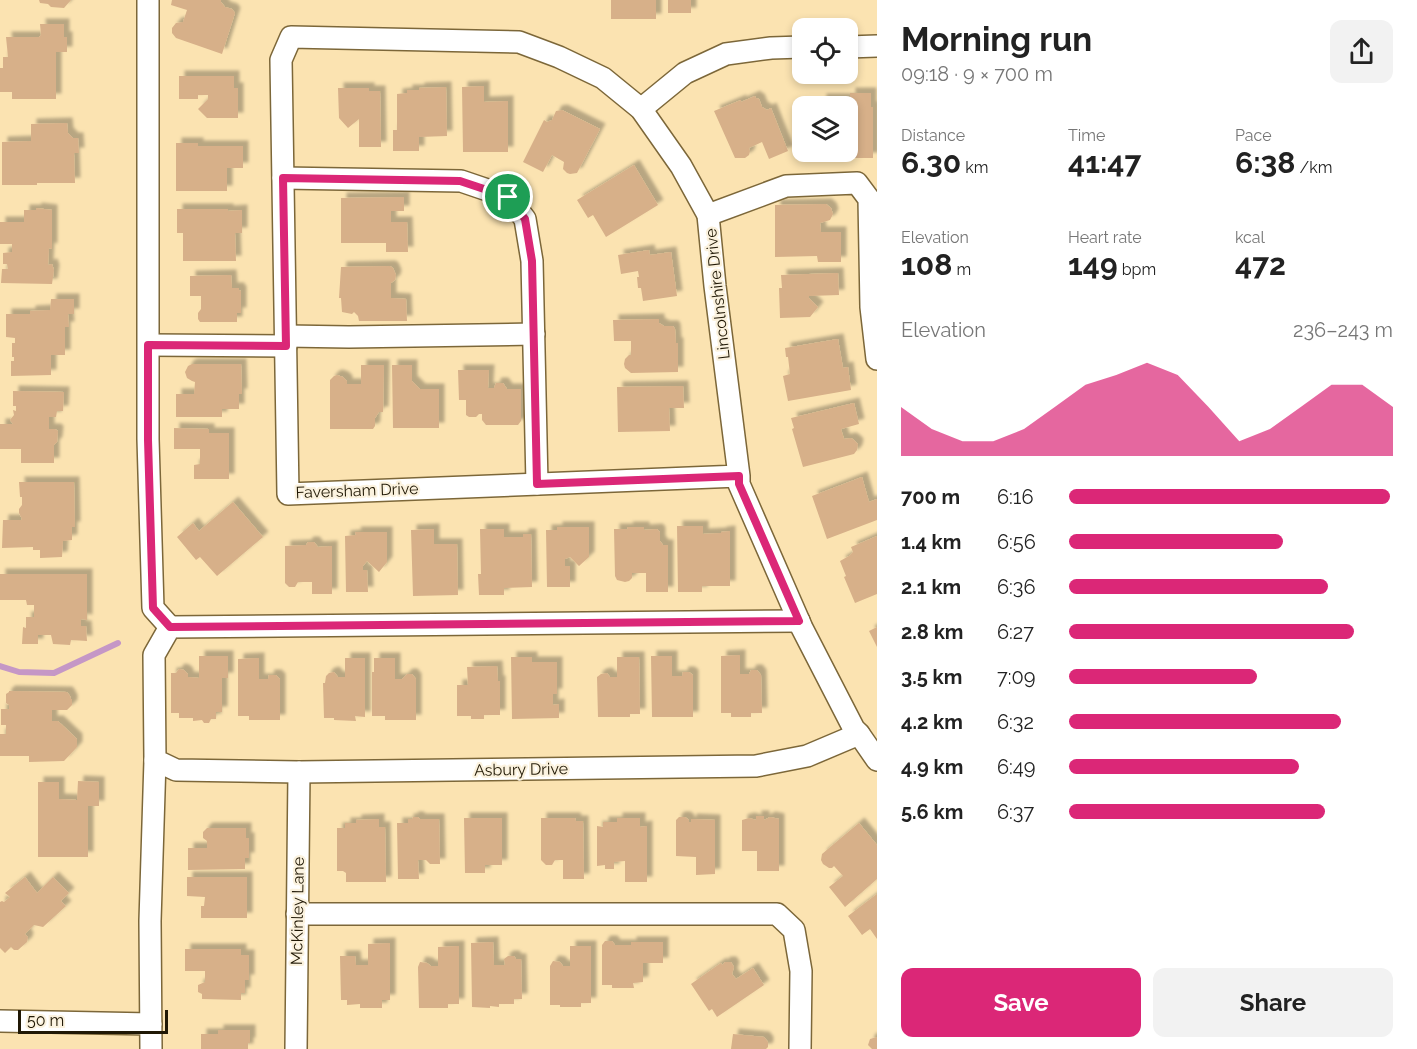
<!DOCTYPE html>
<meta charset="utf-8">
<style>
:root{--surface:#fff;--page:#f2f2f2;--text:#222;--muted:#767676;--accent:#db2777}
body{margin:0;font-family:Raleway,sans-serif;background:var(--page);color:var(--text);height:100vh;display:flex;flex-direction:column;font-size:22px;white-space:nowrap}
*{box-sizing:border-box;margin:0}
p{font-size:20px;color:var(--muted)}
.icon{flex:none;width:33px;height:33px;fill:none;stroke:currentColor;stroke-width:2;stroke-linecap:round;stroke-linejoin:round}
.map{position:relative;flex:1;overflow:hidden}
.panel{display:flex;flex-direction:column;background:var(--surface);width:540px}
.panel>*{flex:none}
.controls{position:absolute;left:792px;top:18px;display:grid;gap:12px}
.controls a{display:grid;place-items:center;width:66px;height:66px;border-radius:12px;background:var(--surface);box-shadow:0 3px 9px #0003;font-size:30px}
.scale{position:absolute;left:18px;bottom:15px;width:150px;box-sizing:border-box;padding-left:6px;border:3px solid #201805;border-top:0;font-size:16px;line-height:21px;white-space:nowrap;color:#201805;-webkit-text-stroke:4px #fbf2de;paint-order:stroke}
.pin{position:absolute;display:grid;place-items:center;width:51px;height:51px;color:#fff;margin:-26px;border:3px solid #fff;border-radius:50%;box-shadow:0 2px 6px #0007}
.round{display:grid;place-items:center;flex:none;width:63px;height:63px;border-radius:12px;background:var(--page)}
.head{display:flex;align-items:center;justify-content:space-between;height:102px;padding:0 24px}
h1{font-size:33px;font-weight:700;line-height:45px}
.stats{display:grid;grid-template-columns:repeat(3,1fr);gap:9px;height:102px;padding:6px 24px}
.stats div{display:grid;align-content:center}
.stats b{font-size:30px;font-weight:700}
.stats small{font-size:16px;font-weight:400}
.stats p{font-size:16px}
.chart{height:168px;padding:12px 24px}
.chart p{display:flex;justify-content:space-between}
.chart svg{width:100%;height:108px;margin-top:6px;fill:var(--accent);opacity:.7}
.cta{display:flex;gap:12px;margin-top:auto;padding:12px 24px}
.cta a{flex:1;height:69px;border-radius:12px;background:var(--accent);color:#fff;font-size:24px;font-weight:700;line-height:69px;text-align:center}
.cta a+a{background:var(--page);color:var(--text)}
ul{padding:0 24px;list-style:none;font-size:20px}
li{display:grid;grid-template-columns:96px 72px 1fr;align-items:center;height:45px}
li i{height:15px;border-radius:8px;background:var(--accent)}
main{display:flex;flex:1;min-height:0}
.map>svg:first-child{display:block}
</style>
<main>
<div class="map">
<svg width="877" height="1049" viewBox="0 0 877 1049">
<defs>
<filter id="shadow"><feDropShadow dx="5.5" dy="-5.5" stdDeviation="1.5" flood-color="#0004"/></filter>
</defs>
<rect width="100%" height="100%" fill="#fbe3b1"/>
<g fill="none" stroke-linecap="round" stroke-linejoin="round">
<polyline stroke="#c597c6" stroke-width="6" points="0,666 19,672 54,673 118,643"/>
</g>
<g fill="#d7b089" filter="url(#shadow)">
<polygon points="39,0 71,0 64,8 51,7 48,4 40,3"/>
<polygon points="172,0 221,0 221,2 225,7 232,9 235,13 222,54 176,38 172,33 172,28 176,23 183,22 187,10 171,5"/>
<rect x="611" y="0" width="45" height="19"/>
<rect x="668" y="0" width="23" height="13"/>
<polygon points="40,24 64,24 64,37 67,37 67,52 56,52 56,99 12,99 12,92 0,92 0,68 3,68 3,57 8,57 6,37 39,37 41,35"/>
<polygon points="179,76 234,76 234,88 238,88 238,118 207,118 198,109 208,99 208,95 198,95 198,99 179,99"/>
<polygon points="484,86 484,102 508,101 508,152 463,152 462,87"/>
<polygon points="446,87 447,136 419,137 419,151 393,151 393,130 397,130 397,94 407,93 407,90 419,90 419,88"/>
<polygon points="338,88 369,88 369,91 380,91 381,147 359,147 359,119 348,128 339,118"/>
<polygon points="850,93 871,93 871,107 873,107 873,158 850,158 850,153 848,153 848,106 821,106 821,99 850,99"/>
<polygon points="755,96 756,98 759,99 762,107 767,110 771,108 788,151 769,159 762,142 749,148 750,151 749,155 745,158 735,158 714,111 741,100 741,102"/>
<polygon points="562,110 600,129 577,173 570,174 567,173 563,169 564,162 552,155 543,172 523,162 544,120 547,122 552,120 556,111"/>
<polygon points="67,123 68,133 73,138 78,138 79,153 74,153 75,183 37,183 37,185 2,185 2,142 31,141 31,124"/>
<polygon points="176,143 198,143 198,146 243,146 243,168 227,168 227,191 176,191"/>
<polygon points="634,165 658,205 606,237 593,215 588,218 577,200"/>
<polygon points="404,197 404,211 391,211 391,222 407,222 408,252 386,252 386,243 341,243 341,198"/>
<polygon points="826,204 831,208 833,214 830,220 820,223 821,232 841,232 841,262 818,262 817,256 775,257 775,205"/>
<polygon points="36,208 52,210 52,249 49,248 48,265 52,264 54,270 52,284 1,283 2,269 8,269 7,264 3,264 3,253 12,252 12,244 0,244 0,222 24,222 24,210 36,210"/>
<polygon points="177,209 228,209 228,211 242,210 242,233 235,233 236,261 183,261 183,233 177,233"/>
<polygon points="649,250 650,255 671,252 677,296 643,301 641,288 638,288 637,277 639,277 638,271 621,274 618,255"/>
<polygon points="390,266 393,268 396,275 395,280 391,283 391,298 406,299 407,321 359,321 358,316 354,312 352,314 342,312 341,298 339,298 341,267"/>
<polygon points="838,273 839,295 809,296 809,298 818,307 810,317 780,318 779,288 782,288 781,275"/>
<polygon points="231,275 232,288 239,288 239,290 241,291 241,313 237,313 237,322 200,322 198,319 198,313 201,309 201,296 190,296 190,276"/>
<polygon points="51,299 74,299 74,314 68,314 69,327 65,327 65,355 51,355 51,375 11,376 11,361 14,361 14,357 12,357 12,343 15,343 15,338 6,337 6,314 30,314 30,311 50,310"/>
<polygon points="659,319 659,323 664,326 673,326 675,329 676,343 678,343 678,372 631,373 625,368 624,364 625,359 629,355 631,355 631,341 614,341 613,320"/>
<polygon points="838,339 843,368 848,367 851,390 788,401 783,376 790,374 788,357 786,357 785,348"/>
<polygon points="192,364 241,364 242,394 239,394 239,409 222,409 222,417 176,417 176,394 194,394 195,382 192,381 187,378 185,372 188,366"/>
<polygon points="361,365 384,365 383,412 379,412 375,418 375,426 373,429 330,429 330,380 334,376 337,375 343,377 347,381 347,384 361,384"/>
<polygon points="392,365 412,365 412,381 420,389 439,389 439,428 393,428"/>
<polygon points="458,370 489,370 488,388 494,388 496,383 503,383 507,389 521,389 521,421 518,425 486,425 482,420 482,414 479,414 476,417 469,417 466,415 466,400 459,400"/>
<polygon points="683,386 684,408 669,408 670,431 618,432 617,387"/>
<polygon points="13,391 64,392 63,411 57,411 56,417 49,417 49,429 55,429 58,431 57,442 54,445 54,463 21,463 21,449 0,449 0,424 13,424 10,420 14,415 13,410 16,411 16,406 13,406"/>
<polygon points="854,403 859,424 841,429 844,439 851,438 854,440 858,444 857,450 854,454 803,467 792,429 794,428 791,418"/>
<polygon points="174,428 209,429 209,433 229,433 229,479 194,479 194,465 200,464 200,449 174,449"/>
<polygon points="862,477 869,502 877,499 877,520 827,539 812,496"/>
<polygon points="19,482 74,482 75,527 72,527 72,540 63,541 62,557 40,558 40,550 33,550 33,547 2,548 3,520 21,520 22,519 19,513 19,509 22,505 22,497 20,497"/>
<polygon points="233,502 263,537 217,576 200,557 196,560 177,537 193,523 199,531"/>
<polygon points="677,526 703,526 703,534 721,533 721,532 730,531 730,586 702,586 702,592 678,592"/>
<polygon points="557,527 589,527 589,557 579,566 570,557 565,559 565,566 570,566 570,587 547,587 546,530 557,530"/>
<polygon points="627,527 644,527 644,530 657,529 660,532 660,541 663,545 668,545 668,592 646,592 646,573 632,573 632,578 629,581 625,582 617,580 615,576 614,529 628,529"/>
<polygon points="434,529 434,544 457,544 458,595 413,596 411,530"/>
<polygon points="480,529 504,529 504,537 523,537 523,534 531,534 532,587 504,588 504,595 479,595 478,574 481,574"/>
<polygon points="355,532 387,532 387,562 379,572 367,561 363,566 363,570 367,570 368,592 346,592 345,536 356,535"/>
<polygon points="877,536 877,594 855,603 844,577 846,576 840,561 849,556 853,552 851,547"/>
<polygon points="308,542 314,542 318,547 332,546 332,594 312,594 312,582 298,582 295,587 289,587 285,583 285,546 306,545"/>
<polygon points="0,574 87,574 87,620 81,619 81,626 86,626 87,641 71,640 70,645 53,644 51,635 38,635 38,644 22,644 23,627 26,628 26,617 34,617 34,605 27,605 26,600 0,600"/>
<polygon points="877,627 877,647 869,631"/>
<polygon points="740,655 740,674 749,674 751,670 757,670 761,675 762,713 751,713 751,717 731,717 731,713 721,713 721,656"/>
<polygon points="199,656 228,656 228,678 222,678 222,712 216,712 216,719 211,719 209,723 204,723 202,720 193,721 193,718 179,718 179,713 171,713 171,673 176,673 179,669 184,670 188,674 188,677 199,678"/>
<polygon points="651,656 672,656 672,676 682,676 683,672 689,672 693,675 693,717 652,717"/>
<polygon points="511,657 532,657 532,662 557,662 557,694 553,694 553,705 559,704 559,718 512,719"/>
<polygon points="617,657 639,657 640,714 630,714 630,717 598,717 597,677 601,674 607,673 610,677 617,677"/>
<polygon points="259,658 259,679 268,679 269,675 276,675 280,679 280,720 249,720 249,716 238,716 238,659"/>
<polygon points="345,658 365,658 365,717 355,716 356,721 334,720 334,718 324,718 323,683 325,683 326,676 329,673 334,672 338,677 345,677"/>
<polygon points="374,658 395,658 395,679 402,679 407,674 412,674 416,679 416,720 385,720 385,716 372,716 372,672 374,672"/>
<polygon points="497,666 498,681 500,681 500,715 484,715 484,719 471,719 471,716 457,716 457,685 468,685 467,667"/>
<polygon points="9,691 67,692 70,696 71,699 72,699 72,705 67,710 52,710 52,721 58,721 77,739 77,747 64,761 29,762 29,756 0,756 0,734 6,734 6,725 1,725 1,709 9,709 9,705 6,703 6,694 9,692"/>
<polygon points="78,781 99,782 99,806 88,806 88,857 38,857 38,782 59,782 59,799 77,800"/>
<polygon points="756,816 764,816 764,820 770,817 779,819 779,871 757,871 757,851 742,851 742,820 749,818 756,820"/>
<polygon points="413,817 418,817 420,819 439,819 440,864 430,864 426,860 418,860 419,879 398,879 397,823 408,823 408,819 412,819"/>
<polygon points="679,817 685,817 689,820 689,822 691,822 691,819 715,820 715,874 696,875 696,857 676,856 676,820"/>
<polygon points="464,818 502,818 502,865 485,865 485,873 465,873"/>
<polygon points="541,818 575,818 576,821 583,821 584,879 563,879 563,860 555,860 552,865 546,865 541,860"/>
<polygon points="617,818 640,818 640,827 647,826 647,882 625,882 625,861 614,862 614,869 605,869 605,865 597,866 597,826 603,827 603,822 617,822"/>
<polygon points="379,819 379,827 385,827 386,882 346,882 346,873 343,871 337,871 337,828 345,828 345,823 356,823 356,820"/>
<polygon points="859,823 877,845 877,879 845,907 829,887 843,876 834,866 832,868 829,868 823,864 821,860 822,854"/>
<polygon points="207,828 246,828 246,838 249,838 249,858 245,858 245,869 188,870 188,848 207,848 207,841 203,838 203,832"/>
<polygon points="25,877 37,893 53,877 69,893 61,901 66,906 43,927 34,925 25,934 28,937 27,942 18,950 14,950 11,947 5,953 0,948 0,902 2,901 4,902 10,897 5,893"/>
<polygon points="187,877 247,877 247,918 201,918 201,906 204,906 205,897 187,896"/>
<polygon points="877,894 877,939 870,929 862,935 848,916"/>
<polygon points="605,941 612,941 615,945 631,945 631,942 663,942 663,963 643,963 643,982 633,983 634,988 612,988 612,985 602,985 602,945"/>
<polygon points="493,942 494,965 505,965 504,959 508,956 514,956 516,959 521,959 522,999 514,999 514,1004 499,1004 499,1007 490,1006 490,1008 472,1007 471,943"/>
<polygon points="390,943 390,1000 382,1000 382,1008 360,1008 360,1004 347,1005 347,1000 341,1000 340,956 355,956 356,965 368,965 368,944"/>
<polygon points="459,946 459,1004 448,1004 448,1008 419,1008 418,967 420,962 427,963 431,966 438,966 438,947"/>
<polygon points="570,946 591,946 591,1003 581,1003 581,1007 560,1007 560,1005 550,1005 550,966 553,961 560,962 563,966 570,966"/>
<polygon points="185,949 241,949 241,955 249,955 249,980 245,980 245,993 241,993 241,1000 202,999 202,994 198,992 198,985 205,982 205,971 185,971"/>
<polygon points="725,962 731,962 734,967 732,974 736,979 753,968 764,985 717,1017 712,1009 709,1011 691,984 721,963 722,965"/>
<polygon points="218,1030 250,1030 250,1043 248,1043 248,1049 201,1049 201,1034 218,1034"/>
<polygon points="733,1034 764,1037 768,1042 768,1047 766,1049 731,1049"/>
<polygon points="877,1037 877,1049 872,1049 868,1045 870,1039"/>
</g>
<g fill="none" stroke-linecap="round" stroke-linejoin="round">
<g stroke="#7c6739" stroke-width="24">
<g id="minor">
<polyline points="148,0 148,439 153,608 170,627"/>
<polyline points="848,47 877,46"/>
<polyline points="641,109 685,73 726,54 771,48 802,47"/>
<polyline points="283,178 461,181 508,197 525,219 532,261 537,484"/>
<polyline points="708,215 786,186 857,183 869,199 871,307 877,359"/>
<polyline points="286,336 349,337 534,334"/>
<polyline points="149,345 286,346"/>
<polyline points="739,476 288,494 281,60 291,37 519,42 559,57 603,78 641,109 681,166 708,215 715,286 739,476 739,484 802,628 854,729 859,734 877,760"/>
<polyline points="799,621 170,627 154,655 155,760 176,770 299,772 756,766 807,756 859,734"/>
<polyline points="297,914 777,914 794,930 801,971 800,1049"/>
<polyline points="0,1021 151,1024"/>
<polyline points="151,1049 150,921 155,760"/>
<polyline points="296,1049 299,772"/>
</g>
</g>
<use href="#minor" stroke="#fff" stroke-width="21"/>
</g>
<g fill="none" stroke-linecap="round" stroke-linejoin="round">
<g stroke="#fff" stroke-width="12">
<polygon id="route" points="283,178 460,181 508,197 525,219 532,261 537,484 739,476 739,484 799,621 170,627 153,608 148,440 148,345 286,346"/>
</g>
<use href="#route" stroke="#db2777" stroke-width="8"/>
</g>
<g text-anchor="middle" stroke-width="4.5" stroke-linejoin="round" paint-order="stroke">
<g font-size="16" fill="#201805" stroke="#fbf2de">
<text transform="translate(717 294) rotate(-96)" y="6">Lincolnshire Drive</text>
<text transform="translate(357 490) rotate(-2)" y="6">Faversham Drive</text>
<text transform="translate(521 769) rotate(-1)" y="6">Asbury Drive</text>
<text transform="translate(297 911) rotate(-89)" y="6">McKinley Lane</text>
</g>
</g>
</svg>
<div class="controls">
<a><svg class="icon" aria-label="locate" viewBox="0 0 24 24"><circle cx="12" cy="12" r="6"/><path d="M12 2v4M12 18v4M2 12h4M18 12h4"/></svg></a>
<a><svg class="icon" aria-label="layers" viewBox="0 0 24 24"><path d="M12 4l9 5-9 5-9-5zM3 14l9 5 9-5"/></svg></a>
</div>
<div class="scale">50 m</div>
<div class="pin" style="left:508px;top:197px;background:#1e9e55"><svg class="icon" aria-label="arrive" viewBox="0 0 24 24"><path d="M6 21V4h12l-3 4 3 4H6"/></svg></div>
</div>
<section class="panel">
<div class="head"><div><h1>Morning run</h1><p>09:18 · 9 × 700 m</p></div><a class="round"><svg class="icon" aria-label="share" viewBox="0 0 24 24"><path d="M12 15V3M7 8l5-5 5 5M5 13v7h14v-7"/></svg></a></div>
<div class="stats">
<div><p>Distance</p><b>6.30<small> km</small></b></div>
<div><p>Time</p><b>41:47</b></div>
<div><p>Pace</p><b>6:38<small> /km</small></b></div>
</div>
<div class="stats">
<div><p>Elevation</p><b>108<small> m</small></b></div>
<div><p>Heart rate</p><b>149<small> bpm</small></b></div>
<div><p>kcal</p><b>472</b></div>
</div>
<div class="chart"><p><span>Elevation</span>236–243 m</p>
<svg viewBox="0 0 160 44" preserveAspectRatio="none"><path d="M0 44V24L10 33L20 38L30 38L40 33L50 24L60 15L70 11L80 6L90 11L100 24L110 38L120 33L130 24L140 15L150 15L160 24V44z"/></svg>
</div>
<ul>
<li><b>700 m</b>6:16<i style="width:99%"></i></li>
<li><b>1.4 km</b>6:56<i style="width:66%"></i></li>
<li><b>2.1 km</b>6:36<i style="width:80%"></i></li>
<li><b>2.8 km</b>6:27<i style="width:88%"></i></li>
<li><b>3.5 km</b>7:09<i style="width:58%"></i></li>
<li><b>4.2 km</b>6:32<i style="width:84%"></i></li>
<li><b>4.9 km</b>6:49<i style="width:71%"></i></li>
<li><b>5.6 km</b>6:37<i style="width:79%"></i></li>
</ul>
<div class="cta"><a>Save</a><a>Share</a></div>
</section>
</main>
